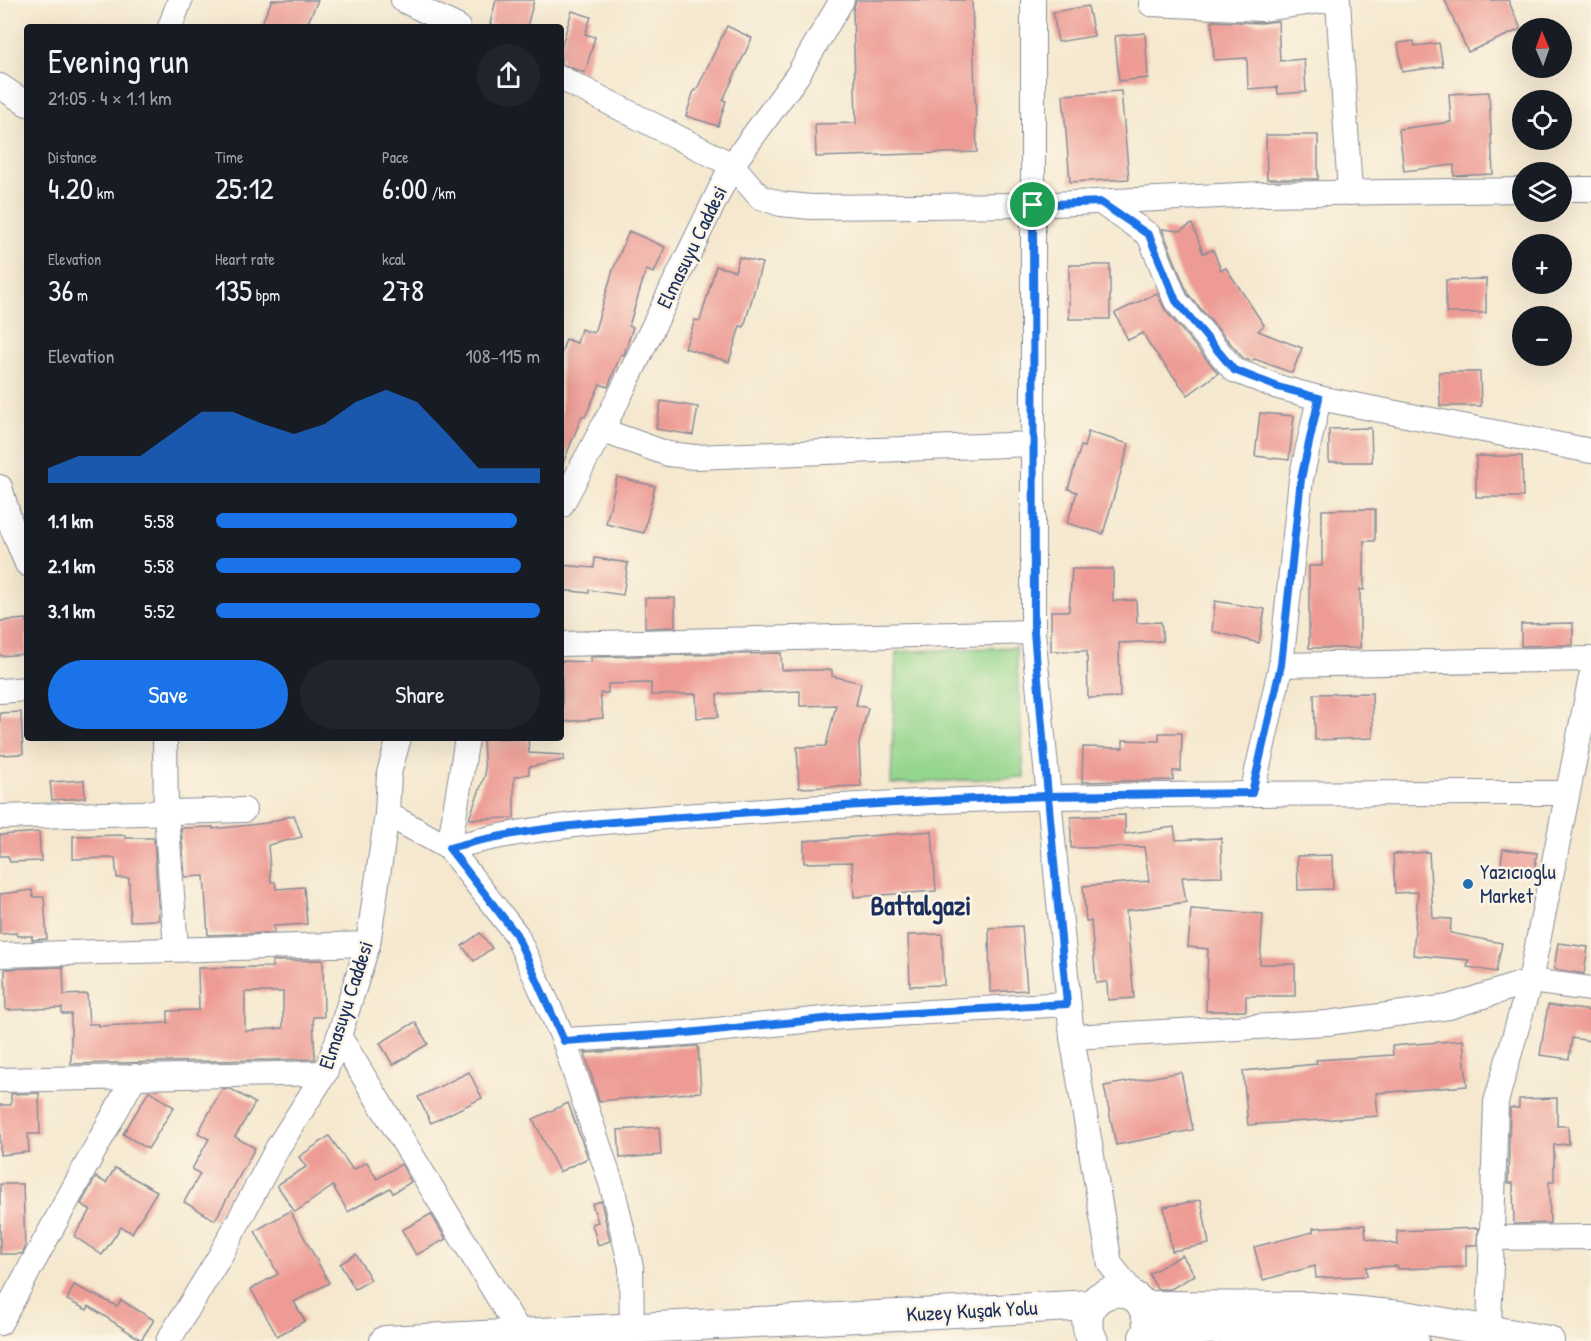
<!DOCTYPE html>
<meta charset="utf-8">
<style>
:root{--surface:#171b24;--page:#20242c;--text:#f1f3f6;--muted:#9ea1a6;--accent:#1a73e8}
body{margin:0;font-family:"Patrick Hand",sans-serif;background:var(--page);color:var(--text);height:100vh;display:flex;flex-direction:column;font-size:22px;white-space:nowrap}
*{box-sizing:border-box;margin:0}
p{font-size:20px;color:var(--muted)}
.icon{flex:none;width:33px;height:33px;fill:none;stroke:currentColor;stroke-width:2;stroke-linecap:round;stroke-linejoin:round}
.map{position:relative;flex:1;overflow:hidden}
.drawer{position:absolute;left:24px;top:24px;width:540px;height:717px;display:flex;flex-direction:column;background:var(--surface);border-radius:6px;box-shadow:0 6px 24px #0002}
.drawer>*{flex:none}
.needle{width:39px;rotate:358deg}
.fabs{position:absolute;left:1512px;top:18px;display:grid;gap:12px}
.fabs a{display:grid;place-items:center;width:60px;height:60px;border-radius:50%;background:var(--surface);box-shadow:0 6px 24px #0002;font-size:30px}
.pin{position:absolute;display:grid;place-items:center;width:51px;height:51px;color:#fff;margin:-26px;border:3px solid #fff;border-radius:50%;box-shadow:0 2px 6px #0007}
.round{display:grid;place-items:center;flex:none;width:63px;height:63px;border-radius:32px;background:var(--page)}
.summary{display:flex;align-items:center;justify-content:space-between;height:102px;padding:0 24px}
h1{font-size:33px;font-weight:600;line-height:45px}
.metrics{display:grid;grid-template-columns:repeat(3,1fr);gap:9px;height:102px;padding:6px 24px}
.metrics div{display:grid;align-content:center}
.metrics b{font-size:30px;font-weight:600}
.metrics small{font-size:16px;font-weight:400}
.metrics p{font-size:16px}
.chart{height:168px;padding:12px 24px}
.chart p{display:flex;justify-content:space-between}
.chart svg{width:100%;height:108px;margin-top:6px;fill:var(--accent);opacity:.7}
.button{display:flex;gap:12px;margin-top:auto;padding:12px 24px}
.button a{flex:1;height:69px;border-radius:36px;background:var(--accent);color:#fff;font-size:24px;font-weight:600;line-height:69px;text-align:center}
.button a+a{background:var(--page);color:var(--text)}
ul{padding:0 24px;list-style:none;font-size:20px}
li{display:grid;grid-template-columns:96px 72px 1fr;align-items:center;height:45px}
li i{height:15px;border-radius:8px;background:var(--accent)}
.map>svg:first-child{display:block}
</style>
<div class="map">
<svg width="1591" height="1341" viewBox="0 0 1591 1341">
<rect width="100%" height="100%" fill="#fcf5e5"/>
<filter id="ink" filterUnits="userSpaceOnUse"><feTurbulence type="fractalNoise" baseFrequency=".0167" numOctaves="2"/><feDisplacementMap in="SourceGraphic" scale="12" xChannelSelector="R" yChannelSelector="G"/><feConvolveMatrix kernelMatrix="1 2 1 2 8 2 1 2 1" color-interpolation-filters="sRGB"/></filter>
<filter id="wash" filterUnits="userSpaceOnUse"><feTurbulence type="fractalNoise" baseFrequency=".008" numOctaves="4" result="noise"/><feDisplacementMap in="SourceGraphic" scale="24" xChannelSelector="R" yChannelSelector="G"/><feGaussianBlur stdDeviation="1.35" result="paint"/><feColorMatrix in="noise" values="0 0 0 0 0 0 0 0 0 0 0 0 0 0 0 0 0 1.4 0 .05"/><feComposite in="paint" operator="in"/></filter>
<g filter="url(#wash)">
<rect width="100%" height="100%" fill="#f5e8cf"/>
<polygon fill="#95d68d" stroke="#588276" stroke-width="1.5" points="1016,647 1024,777 891,784 896,652"/>
<g id="blocks">
<g fill="#ed9b94" fill-rule="evenodd">
<polygon points="272,0 318,0 306,27 260,27"/>
<polygon points="496,0 534,0 527,27 503,27 490,24"/>
<polygon points="856,0 972,0 977,152 816,157 815,124 856,123 853,10"/>
<polygon points="1445,0 1508,0 1521,29 1468,52"/>
<polygon points="1088,6 1094,36 1058,42 1053,12"/>
<polygon points="572,11 591,17 585,34 595,37 585,73 561,64 561,48"/>
<polygon points="1212,21 1261,23 1278,21 1280,61 1304,59 1306,92 1278,94 1277,87 1248,89 1247,58 1214,60"/>
<polygon points="727,26 752,38 723,100 726,101 718,126 686,116 694,90 696,91"/>
<polygon points="1145,33 1148,78 1119,81 1115,36"/>
<polygon points="1414,41 1415,46 1439,43 1443,66 1402,72 1398,43"/>
<polygon points="1121,91 1129,179 1070,182 1063,95"/>
<polygon points="1489,92 1493,174 1454,176 1454,165 1404,171 1399,129 1451,122 1449,94"/>
<polygon points="1266,135 1318,135 1318,179 1267,179"/>
<polygon points="1192,224 1203,253 1213,250 1221,270 1226,268 1264,325 1258,331 1302,348 1292,373 1255,359 1251,361 1243,358 1188,294 1162,229 1180,231"/>
<polygon points="629,231 665,247 654,273 646,270 629,326 633,327 625,352 624,355 621,354 608,387 600,384 585,417 582,416 561,468 561,354 566,339 577,343 581,329 594,333 613,270"/>
<polygon points="739,257 762,263 744,327 740,326 729,362 685,348 695,320 700,321 716,266 735,271"/>
<rect x="1069" y="265" width="41" height="54"/>
<polygon points="1486,279 1486,313 1446,313 1446,280"/>
<polygon points="1157,293 1165,310 1218,373 1188,395 1151,347 1143,333 1128,340 1115,313"/>
<polygon points="1439,372 1480,372 1481,406 1440,406"/>
<polygon points="661,401 698,407 693,435 656,429"/>
<polygon points="1260,413 1294,416 1289,460 1255,456"/>
<polygon points="1371,428 1372,462 1329,462 1329,429"/>
<polygon points="1088,432 1129,444 1103,534 1067,523 1077,492 1068,489 1081,446 1084,447"/>
<polygon points="1476,456 1522,456 1523,497 1476,497"/>
<polygon points="617,477 655,486 644,533 606,524"/>
<polygon points="1375,509 1375,541 1364,541 1364,590 1360,589 1360,648 1309,648 1309,566 1322,566 1322,510"/>
<polygon points="595,558 628,563 623,595 589,590 589,593 561,590 561,565 594,568"/>
<polygon points="1072,569 1113,569 1113,601 1136,600 1137,623 1161,622 1163,641 1119,643 1120,697 1088,698 1087,651 1051,651 1051,611 1069,611"/>
<polygon points="645,598 675,598 675,627 645,628"/>
<polygon points="1215,601 1265,609 1259,643 1212,631"/>
<polygon points="27,619 27,654 0,656 0,621"/>
<polygon points="1573,623 1573,645 1521,646 1521,624"/>
<polygon points="781,653 782,670 832,670 832,676 861,683 856,705 868,708 859,744 861,786 799,788 797,747 826,746 836,705 800,706 800,691 717,694 718,717 697,718 696,694 651,695 651,683 608,684 608,693 600,693 603,718 563,722 561,661 591,662 591,657"/>
<polygon points="1372,693 1373,738 1315,740 1314,694"/>
<polygon points="21,712 23,754 0,755 0,713"/>
<polygon points="1159,733 1182,733 1181,771 1173,771 1173,780 1082,782 1083,747 1123,748 1123,740 1159,741"/>
<polygon points="483,738 528,739 529,753 564,755 564,760 529,767 529,774 514,777 514,818 469,819 485,775"/>
<polygon points="84,780 85,798 52,800 50,782"/>
<polygon points="294,815 302,837 268,845 271,882 275,882 276,889 304,887 307,924 274,926 274,933 208,935 204,876 185,877 181,828 213,827 213,829 267,823"/>
<polygon points="1125,815 1125,834 1174,827 1176,840 1221,838 1222,876 1182,877 1186,902 1126,911 1134,998 1108,1000 1107,982 1096,983 1091,921 1086,921 1083,886 1149,881 1144,847 1071,848 1071,817"/>
<polygon points="932,831 936,891 854,897 852,862 804,863 804,841"/>
<polygon points="39,832 41,861 10,862 8,856 0,856 0,835"/>
<polygon points="125,835 125,838 154,838 159,920 130,921 129,878 117,878 115,858 73,859 73,836"/>
<polygon points="1503,849 1537,853 1534,875 1500,870"/>
<polygon points="1429,852 1433,918 1451,919 1450,933 1502,943 1496,972 1467,967 1469,960 1413,955 1418,892 1395,893 1393,854"/>
<polygon points="1332,855 1333,889 1298,890 1297,856"/>
<polygon points="32,890 33,897 44,897 47,939 32,940 32,936 17,936 16,933 0,934 0,894"/>
<polygon points="1191,909 1263,914 1260,964 1295,964 1295,996 1246,996 1246,1011 1206,1011 1208,949 1188,947"/>
<polygon points="1022,926 1027,990 990,992 989,928"/>
<polygon points="480,933 492,948 474,961 462,946"/>
<polygon points="942,934 944,985 910,986 908,935"/>
<polygon points="1558,943 1588,947 1584,974 1554,969"/>
<path d="M323 960 324 1017H313L315 1059 71 1064V1014H62V1008L6 1010 5 969 63 967 64 995 87 994 89 1024H99V1026L168 1023V1011L199 1010 198 968 272 967V961ZM245 992H283V1028L245 1031Z"/>
<polygon points="1548,1005 1591,1011 1591,1041 1572,1038 1569,1059 1540,1055"/>
<polygon points="415,1022 428,1044 393,1065 380,1043"/>
<polygon points="1463,1040 1467,1086 1376,1093 1378,1116 1248,1125 1243,1071 1317,1064 1316,1060 1393,1055 1392,1046"/>
<polygon points="698,1046 701,1092 599,1101 585,1053"/>
<polygon points="469,1072 482,1098 431,1123 418,1097"/>
<polygon points="1181,1072 1193,1130 1116,1145 1104,1086"/>
<polygon points="222,1089 231,1089 255,1103 235,1137 255,1148 215,1220 184,1202 200,1174 192,1169 209,1139 198,1133"/>
<polygon points="149,1091 174,1107 148,1149 123,1134"/>
<polygon points="39,1093 40,1134 28,1134 29,1152 0,1155 0,1105 11,1105 11,1094"/>
<polygon points="1557,1098 1557,1126 1568,1126 1569,1144 1554,1145 1554,1182 1549,1182 1550,1223 1514,1224 1513,1183 1508,1183 1510,1108 1519,1108 1519,1099"/>
<polygon points="568,1103 588,1158 559,1172 533,1119"/>
<polygon points="659,1127 661,1155 620,1158 618,1130"/>
<polygon points="329,1136 353,1170 367,1162 377,1179 401,1164 411,1182 393,1193 390,1188 348,1212 333,1186 295,1212 277,1185 306,1167 299,1157"/>
<polygon points="115,1168 157,1191 132,1233 121,1227 102,1255 74,1236 91,1210 81,1204 96,1177 106,1183"/>
<polygon points="0,1184 23,1184 25,1248 22,1254 0,1254"/>
<polygon points="1201,1200 1209,1244 1172,1251 1164,1207"/>
<polygon points="601,1201 610,1241 598,1245 592,1224 598,1222 592,1204"/>
<polygon points="290,1211 329,1283 294,1302 305,1321 277,1336 251,1289 278,1274 255,1231"/>
<polygon points="431,1214 446,1239 416,1255 402,1230"/>
<polygon points="1365,1225 1366,1238 1398,1245 1397,1231 1478,1228 1477,1245 1466,1245 1466,1267 1398,1269 1398,1266 1366,1267 1367,1276 1316,1278 1315,1266 1263,1280 1254,1247 1313,1232 1313,1228"/>
<polygon points="356,1254 371,1280 355,1289 340,1264"/>
<polygon points="1182,1255 1195,1275 1171,1289 1157,1289 1149,1274"/>
<polygon points="74,1285 117,1306 121,1300 154,1320 141,1340 89,1306 87,1310 67,1300"/>
</g>
</g>
</g>
<g filter="url(#ink)">
<use href="#blocks" fill-opacity="0" stroke="#888c96" stroke-width="1.5"/>
<g fill="none" stroke-linecap="round" stroke-linejoin="round">
<g stroke="#888c96" stroke-width="26">
<g id="minor">
<polyline points="403,0 458,27"/>
<polyline points="1033,0 1033,632 1072,1037 1110,1264 1137,1298"/>
<polyline points="1152,0 1151,4 1262,9 1327,0"/>
<polyline points="1338,0 1350,193"/>
<polyline points="170,27 180,0"/>
<polyline points="561,78 732,165 760,197 781,204 811,207 1033,205 1261,194 1522,190"/>
<polyline points="0,86 27,104"/>
<polyline points="1562,189 1591,189"/>
<polyline points="1100,202 1149,235 1176,301 1234,370 1278,387 1319,398"/>
<polyline points="601,430 668,454 695,457 1034,444"/>
<polyline points="0,487 12,528 27,564"/>
<polyline points="561,506 618,399 732,165 797,76 842,0"/>
<polyline points="561,644 1033,632"/>
<polyline points="1281,665 1591,659"/>
<polyline points="0,691 27,689"/>
<polyline points="165,738 166,814 176,948"/>
<polyline points="467,738 449,848 516,934 564,1040 612,1186 631,1267 632,1328"/>
<polyline points="1252,793 1281,665 1301,479 1319,398 1591,451"/>
<path d="M387 814 449 848C555 819 669 818 778 810 1041 792 1303 793 1567 793"/>
<polyline points="0,817 244,810"/>
<polyline points="0,955 368,944"/>
<polyline points="339,1036 520,1333"/>
<polyline points="1072,1037 1327,1023 1449,1007 1530,981 1591,989"/>
<polyline points="564,1040 686,1033 843,1017 1067,1004"/>
<polyline points="0,1080 325,1073"/>
<polyline points="1490,1238 1591,1237"/>
<polyline points="0,1323 135,1076"/>
<polyline points="1489,1329 1496,1102 1530,981 1591,677"/>
<polyline points="168,1341 220,1256 278,1147 325,1073 339,1036 368,944 387,814 389,773 399,738"/>
</g>
</g>
<g stroke="#888c96" stroke-width="32">
<g id="major">
<polyline points="1144,1306 1310,1307 1410,1317 1549,1341"/>
<polyline points="1144,1337 1208,1329 1310,1327 1414,1341"/>
<polyline points="385,1341 1092,1305"/>
<path d="M1093 1341C1066 1290 1146 1269 1148 1326"/>
</g>
</g>
<use href="#minor" stroke="#fff" stroke-width="24"/>
<use href="#major" stroke="#fff" stroke-width="30"/>
</g>
</g>
<g fill="none" stroke-linecap="round" stroke-linejoin="round" filter="url(#ink)">
<g stroke="#fff" stroke-width="12">
<path id="route" d="M1033 205 1034 632 1048 796C935 800 823 807 711 815 623 821 534 825 449 848L516 934 564 1041 686 1033 843 1017 1067 1004 1048 796 1252 793 1281 665 1301 479 1319 398 1278 387 1234 370 1176 301 1149 235 1100 202 1033 205"/>
</g>
<use href="#route" stroke="#1a73e8" stroke-width="8"/>
</g>
<circle fill="#1f6fb2" stroke="#fcf5e5" stroke-width="2" cx="1468" cy="884" r="6"/>
<g text-anchor="middle" stroke-width="5" stroke-linejoin="round" paint-order="stroke">
<g font-size="21" fill="#1b2f5e" stroke="#fcf5e5">
<text transform="translate(692 247) rotate(-64)" y="7">Elmasuyu Caddesi</text>
<text transform="translate(346 1005) rotate(-72)" y="7">Elmasuyu Caddesi</text>
<text transform="translate(972 1311) rotate(-3)" y="7">Kuzey Kuşak Yolu</text>
</g>
<g font-size="21" fill="#1b2f5e" stroke="#fcf5e5" text-anchor="start">
<text x="1480" y="879">Yazıcıoglu<tspan x="1480" dy="24">Market</tspan></text>
</g>
<g font-size="27" font-weight="bold" fill="#1b2f5e" stroke="#fcf5e5">
<text x="921" y="915">Battalgazi</text>
</g>
</g>
</svg>
<div class="fabs">
<a><svg class="needle" viewBox="-14 -14 28 28"><path d="M0-13l5 13h-10z" fill="#e53935"/><path d="M0 13l5-13h-10z" fill="#9ea1a6"/></svg></a>
<a><svg class="icon" aria-label="locate" viewBox="0 0 24 24"><circle cx="12" cy="12" r="6"/><path d="M12 2v4M12 18v4M2 12h4M18 12h4"/></svg></a>
<a><svg class="icon" aria-label="layers" viewBox="0 0 24 24"><path d="M12 4l9 5-9 5-9-5zM3 14l9 5 9-5"/></svg></a>
<a>+</a>
<a>−</a>
</div>
<div class="pin" style="left:1033px;top:205px;background:#1e9e55"><svg class="icon" aria-label="arrive" viewBox="0 0 24 24"><path d="M6 21V4h12l-3 4 3 4H6"/></svg></div>
<section class="drawer">
<div class="summary"><div><h1>Evening run</h1><p>21:05 · 4 × 1.1 km</p></div><a class="round"><svg class="icon" aria-label="share" viewBox="0 0 24 24"><path d="M12 15V3M7 8l5-5 5 5M5 13v7h14v-7"/></svg></a></div>
<div class="metrics">
<div><p>Distance</p><b>4.20<small> km</small></b></div>
<div><p>Time</p><b>25:12</b></div>
<div><p>Pace</p><b>6:00<small> /km</small></b></div>
</div>
<div class="metrics">
<div><p>Elevation</p><b>36<small> m</small></b></div>
<div><p>Heart rate</p><b>135<small> bpm</small></b></div>
<div><p>kcal</p><b>278</b></div>
</div>
<div class="chart"><p><span>Elevation</span>108–115 m</p>
<svg viewBox="0 0 160 44" preserveAspectRatio="none"><path d="M0 44V38L10 33L20 33L30 33L40 24L50 15L60 15L70 20L80 24L90 20L100 11L110 6L120 11L130 24L140 38L150 38L160 38V44z"/></svg>
</div>
<ul>
<li><b>1.1 km</b>5:58<i style="width:93%"></i></li>
<li><b>2.1 km</b>5:58<i style="width:94%"></i></li>
<li><b>3.1 km</b>5:52<i style="width:100%"></i></li>
</ul>
<div class="button"><a>Save</a><a>Share</a></div>
</section>
</div>
